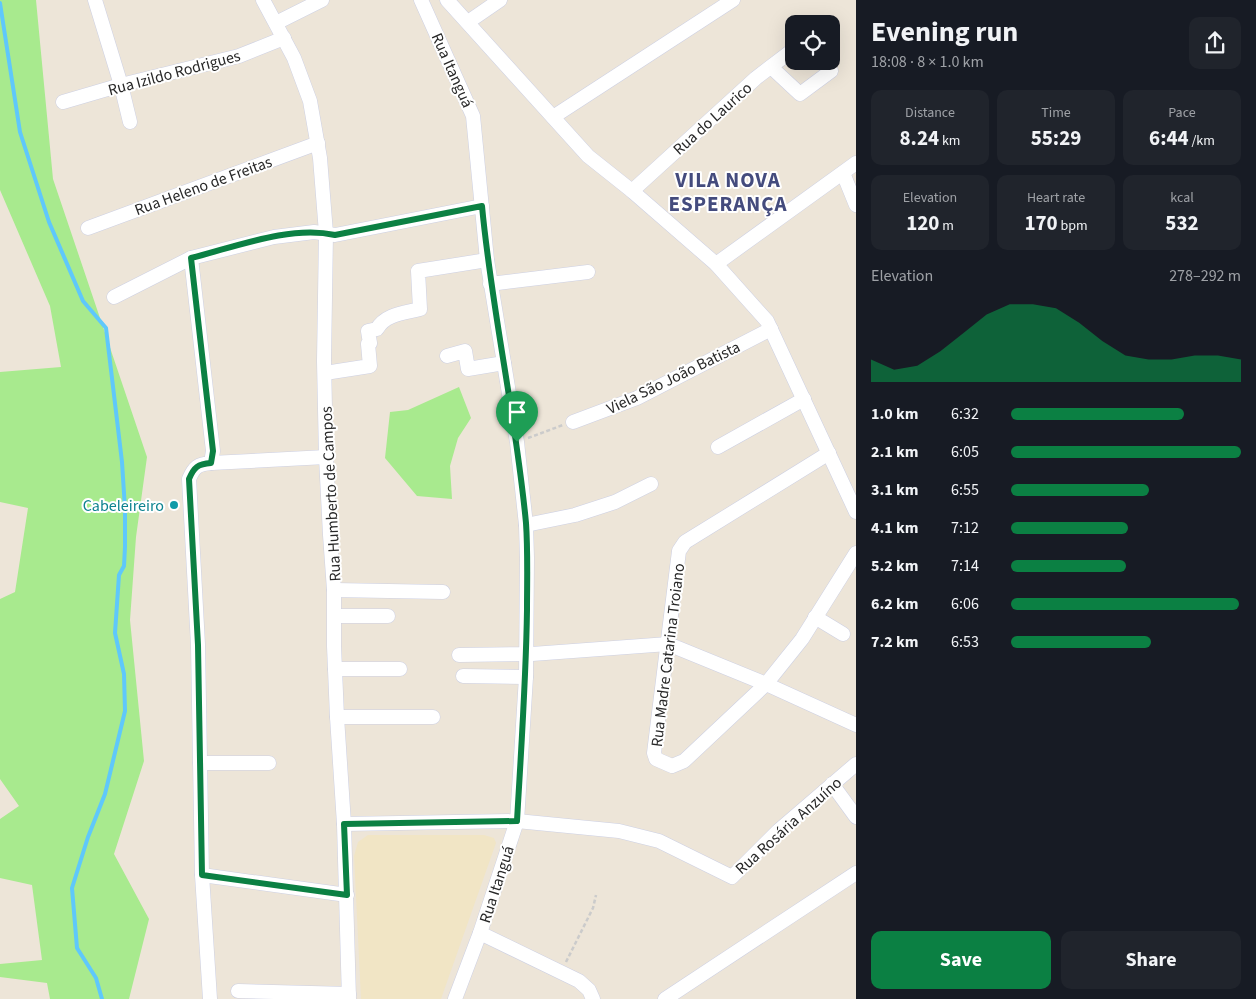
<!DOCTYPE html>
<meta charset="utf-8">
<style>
:root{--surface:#171b24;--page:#20242c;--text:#f1f3f6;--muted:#9ea1a6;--accent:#0b8043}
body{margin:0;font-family:"Source Sans 3",sans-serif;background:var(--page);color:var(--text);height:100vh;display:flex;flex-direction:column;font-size:19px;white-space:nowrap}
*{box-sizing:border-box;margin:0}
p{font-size:16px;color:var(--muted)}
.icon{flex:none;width:28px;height:28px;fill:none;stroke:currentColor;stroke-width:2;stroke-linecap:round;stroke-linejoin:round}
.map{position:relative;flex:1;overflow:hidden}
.sheet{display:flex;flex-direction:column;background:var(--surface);width:400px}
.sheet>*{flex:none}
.controls{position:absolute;left:785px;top:15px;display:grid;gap:10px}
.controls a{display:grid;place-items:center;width:55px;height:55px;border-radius:10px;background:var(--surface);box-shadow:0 5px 20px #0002;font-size:25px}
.pin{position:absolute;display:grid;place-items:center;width:42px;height:42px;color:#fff;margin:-51px -21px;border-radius:50% 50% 50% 0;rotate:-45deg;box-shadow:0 0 5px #0007}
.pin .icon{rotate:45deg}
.round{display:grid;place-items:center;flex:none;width:52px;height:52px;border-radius:10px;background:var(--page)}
.headline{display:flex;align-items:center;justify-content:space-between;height:85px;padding:0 15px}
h1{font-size:28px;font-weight:700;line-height:38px}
.figures{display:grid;grid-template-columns:repeat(3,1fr);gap:8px;height:85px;padding:5px 15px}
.figures div{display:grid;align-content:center;border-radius:10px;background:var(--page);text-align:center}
.figures b{font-size:21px;font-weight:700}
.figures small{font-size:14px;font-weight:400}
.figures p{font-size:14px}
.chart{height:140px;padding:10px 15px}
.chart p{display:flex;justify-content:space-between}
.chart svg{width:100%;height:90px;margin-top:5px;fill:var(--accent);opacity:.7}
.primary-button{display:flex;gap:10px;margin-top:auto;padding:10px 15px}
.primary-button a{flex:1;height:58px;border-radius:10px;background:var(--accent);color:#fff;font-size:20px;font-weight:700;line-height:58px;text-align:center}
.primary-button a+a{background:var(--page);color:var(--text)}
ul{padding:0 15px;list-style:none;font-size:16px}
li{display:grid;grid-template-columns:80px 60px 1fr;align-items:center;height:38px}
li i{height:12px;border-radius:6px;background:var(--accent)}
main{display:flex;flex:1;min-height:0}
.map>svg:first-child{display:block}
</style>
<main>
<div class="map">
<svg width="856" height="999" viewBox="0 0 856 999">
<rect width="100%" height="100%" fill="#ede5d8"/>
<polygon fill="#f1e5c5" points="368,835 484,835 494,838 496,843 441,999 361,999 354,856 358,842"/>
<g fill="#a8ea8e">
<polygon points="0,0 36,0 53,179 147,457 136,537 130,620 144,761 114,854 149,919 129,999 50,999 47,983 0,977 0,964 42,960 32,885 0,878 0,819 19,806 0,779 0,599 15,592 28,508 0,502 0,372 61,367 50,306 0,190"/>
<polygon points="459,387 471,418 458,438 450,466 452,499 417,496 385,458 390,412 408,410"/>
</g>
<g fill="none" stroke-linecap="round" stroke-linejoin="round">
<polyline stroke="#5fc8fb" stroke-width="4" points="0,3 20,132 49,222 83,301 106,328 122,462 125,509 125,547 124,566 119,575 115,633 124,674 125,711 105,794 88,837 72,888 77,948 96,978 102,999"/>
<g stroke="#cdd0e3" stroke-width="15">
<g id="minor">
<polyline points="95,0 121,85 130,122"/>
<polyline points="263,0 294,58 310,101 320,158 326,233 324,361 326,457 330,535 334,590 334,646 337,717 344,824 349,999"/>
<polyline points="421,0 473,116 487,260 517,442 526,525 527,558 526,677 517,821 480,933 455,999"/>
<polyline points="447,0 588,156 632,191 716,264 767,321 856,512"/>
<polyline points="468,22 500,0"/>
<polyline points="276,23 322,0"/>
<polyline points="771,67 800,94 831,71"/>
<polyline points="63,102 121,85 239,56 284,38"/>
<polyline points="553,117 733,0"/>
<polyline points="843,173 856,205"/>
<polyline points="632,191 756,78 794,49"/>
<polyline points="88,228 318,143"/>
<path d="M191 258 213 451 211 463C198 464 194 467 189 479L198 645 202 875 210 999"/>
<polyline points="716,264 856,163"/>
<polyline points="490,284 588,272"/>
<polyline points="114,297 191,258 274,237 314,232 335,235 482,206"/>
<polyline points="447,356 465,351 468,369 504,363"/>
<path d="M325 373 370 366 368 344 370 343 368 331 377 329C385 314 405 313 420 309L418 271 487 260"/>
<polyline points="573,422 637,398 771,329"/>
<polyline points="718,447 804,399"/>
<polyline points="829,453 685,542 679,551 654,753 656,759 672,766 684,761 766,684 802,639 856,553"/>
<polyline points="211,463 326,457"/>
<polyline points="526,525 575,515 615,502 651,484"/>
<polyline points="334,590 443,592"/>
<polyline points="335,616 388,616"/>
<polyline points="815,617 843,634"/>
<polyline points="459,655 532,654 668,644 766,684 856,725"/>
<polyline points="335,669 400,669"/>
<polyline points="463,676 526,677"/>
<polyline points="337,717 433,717"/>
<polyline points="200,763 269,763"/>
<polyline points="832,784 856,817"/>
<polyline points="344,824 517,821 619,831 659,841 732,877 778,831 856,764"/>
<polyline points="202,875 347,895"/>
<polyline points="480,933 579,981 589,990 593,999"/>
<polyline points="238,991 349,994"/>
<polyline points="665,999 856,873"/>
</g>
</g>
<g stroke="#cbcbcb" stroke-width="2.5" stroke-dasharray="4 2.5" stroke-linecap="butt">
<polyline points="528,438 563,425"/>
<polyline points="566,962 593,908 596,895"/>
</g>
<use href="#minor" stroke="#fff" stroke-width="14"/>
</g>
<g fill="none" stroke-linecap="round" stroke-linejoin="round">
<g stroke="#fff" stroke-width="10">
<path id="route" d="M482 206C492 313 516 416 526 523 528 552 527 581 527 610 526 681 521 751 517 821L344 824 347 895 202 875 198 645 189 479C194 467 198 464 211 463L213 451 191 258C235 247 290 225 335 235Z"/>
</g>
<use href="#route" stroke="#0b8043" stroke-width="6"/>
</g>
<circle fill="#0f9aa8" stroke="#fff" stroke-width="2" cx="174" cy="505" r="5"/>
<g text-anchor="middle" stroke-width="4" stroke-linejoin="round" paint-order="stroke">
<g font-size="16" fill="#282828" stroke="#fff">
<text transform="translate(453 70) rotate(66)" y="6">Rua Itanguá</text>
<text transform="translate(174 72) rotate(-15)" y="6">Rua Izildo Rodrigues</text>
<text transform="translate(712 118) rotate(-42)" y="6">Rua do Laurico</text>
<text transform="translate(203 185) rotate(-20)" y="6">Rua Heleno de Freitas</text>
<text transform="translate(673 377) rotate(-26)" y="6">Viela São João Batista</text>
<text transform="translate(330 494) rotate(-93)" y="6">Rua Humberto de Campos</text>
<text transform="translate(667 655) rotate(-83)" y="6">Rua Madre Catarina Troiano</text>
<text transform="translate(788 825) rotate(-42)" y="6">Rua Rosária Anzuíno</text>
<text transform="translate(496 884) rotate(-72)" y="6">Rua Itanguá</text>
</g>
<g font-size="16" fill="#0d838f" stroke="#fff" text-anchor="end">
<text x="164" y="511">Cabeleireiro</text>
</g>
<g font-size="21" font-weight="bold" letter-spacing="1" fill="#444b7d" stroke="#fff">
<text x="728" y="187">VILA NOVA<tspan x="728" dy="24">ESPERANÇA</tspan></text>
</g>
</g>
</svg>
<div class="controls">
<a><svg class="icon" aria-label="locate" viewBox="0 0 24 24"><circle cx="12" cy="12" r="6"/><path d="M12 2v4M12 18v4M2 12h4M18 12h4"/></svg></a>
</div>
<div class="pin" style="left:517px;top:442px;background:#1e9e55"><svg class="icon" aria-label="arrive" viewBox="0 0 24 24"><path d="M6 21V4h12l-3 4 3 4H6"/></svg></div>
</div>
<section class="sheet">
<div class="headline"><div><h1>Evening run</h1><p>18:08 · 8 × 1.0 km</p></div><a class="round"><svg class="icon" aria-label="share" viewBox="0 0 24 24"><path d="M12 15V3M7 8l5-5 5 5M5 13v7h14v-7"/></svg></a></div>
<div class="figures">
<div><p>Distance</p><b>8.24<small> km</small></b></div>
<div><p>Time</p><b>55:29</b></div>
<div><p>Pace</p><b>6:44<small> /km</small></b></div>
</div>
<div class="figures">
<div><p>Elevation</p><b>120<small> m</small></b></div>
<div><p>Heart rate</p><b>170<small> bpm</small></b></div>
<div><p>kcal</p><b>532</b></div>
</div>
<div class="chart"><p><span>Elevation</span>278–292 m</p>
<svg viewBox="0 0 160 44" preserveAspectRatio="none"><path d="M0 44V33L10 38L20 36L30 29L40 20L50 11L60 6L70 6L80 8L90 15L100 24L110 31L120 33L130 33L140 31L150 31L160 33V44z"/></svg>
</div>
<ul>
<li><b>1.0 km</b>6:32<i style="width:75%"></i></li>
<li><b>2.1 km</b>6:05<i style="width:100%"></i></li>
<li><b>3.1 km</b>6:55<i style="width:60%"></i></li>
<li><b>4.1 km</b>7:12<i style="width:51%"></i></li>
<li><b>5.2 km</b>7:14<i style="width:50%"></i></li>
<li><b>6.2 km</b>6:06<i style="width:99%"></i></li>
<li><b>7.2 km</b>6:53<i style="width:61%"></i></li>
</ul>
<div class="primary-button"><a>Save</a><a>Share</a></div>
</section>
</main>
